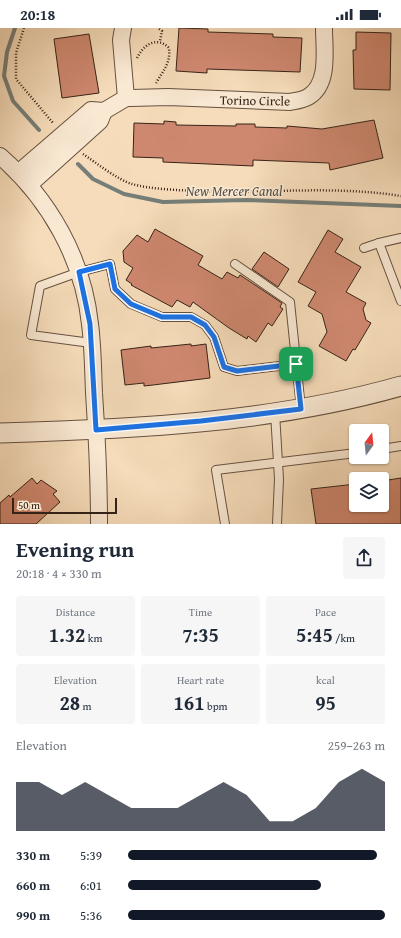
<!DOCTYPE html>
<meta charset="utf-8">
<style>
:root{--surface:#fff;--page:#f6f6f7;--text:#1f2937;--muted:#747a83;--accent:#111827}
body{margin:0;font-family:"Gentium Book Plus",serif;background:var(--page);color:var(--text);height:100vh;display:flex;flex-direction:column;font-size:15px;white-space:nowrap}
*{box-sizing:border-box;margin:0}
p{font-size:13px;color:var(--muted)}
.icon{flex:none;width:22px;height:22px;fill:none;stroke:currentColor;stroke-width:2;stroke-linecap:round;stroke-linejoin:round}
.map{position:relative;height:496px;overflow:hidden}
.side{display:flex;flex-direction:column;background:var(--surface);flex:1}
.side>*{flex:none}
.needle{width:26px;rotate:15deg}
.tools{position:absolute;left:349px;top:396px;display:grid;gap:8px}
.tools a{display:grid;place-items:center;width:40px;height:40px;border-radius:4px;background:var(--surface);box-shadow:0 1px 3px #0004;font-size:20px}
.scale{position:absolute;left:12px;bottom:10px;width:105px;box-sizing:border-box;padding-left:4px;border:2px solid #362317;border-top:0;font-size:11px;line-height:14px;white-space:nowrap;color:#362317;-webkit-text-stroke:3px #f9e8d2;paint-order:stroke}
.pin{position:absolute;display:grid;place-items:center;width:34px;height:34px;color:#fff;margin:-17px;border-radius:8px;box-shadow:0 2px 6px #0006}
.round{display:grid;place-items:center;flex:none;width:42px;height:42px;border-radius:4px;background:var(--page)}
.overview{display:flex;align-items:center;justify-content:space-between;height:68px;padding:0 16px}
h1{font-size:22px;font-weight:700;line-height:30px}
.metrics{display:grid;grid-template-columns:repeat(3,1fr);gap:6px;height:68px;padding:4px 16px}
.metrics div{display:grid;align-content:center;border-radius:4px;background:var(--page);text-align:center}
.metrics b{font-size:20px;font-weight:700}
.metrics small{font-size:11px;font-weight:400}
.metrics p{font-size:11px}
.chart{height:112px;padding:8px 16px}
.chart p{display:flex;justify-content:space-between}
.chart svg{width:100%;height:72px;margin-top:4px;fill:var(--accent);opacity:.7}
ul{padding:0 16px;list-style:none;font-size:13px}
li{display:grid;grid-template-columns:64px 48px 1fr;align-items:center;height:30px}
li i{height:10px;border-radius:5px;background:var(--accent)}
.status{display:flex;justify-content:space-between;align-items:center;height:28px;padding:0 20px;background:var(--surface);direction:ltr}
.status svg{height:11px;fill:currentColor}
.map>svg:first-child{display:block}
</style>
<div class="status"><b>20:18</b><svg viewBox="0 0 49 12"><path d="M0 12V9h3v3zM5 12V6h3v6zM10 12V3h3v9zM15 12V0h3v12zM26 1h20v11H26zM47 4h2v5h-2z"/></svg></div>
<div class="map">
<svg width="401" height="496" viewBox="0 0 401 496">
<rect width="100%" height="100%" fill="#f6dcba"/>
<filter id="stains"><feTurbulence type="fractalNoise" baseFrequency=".005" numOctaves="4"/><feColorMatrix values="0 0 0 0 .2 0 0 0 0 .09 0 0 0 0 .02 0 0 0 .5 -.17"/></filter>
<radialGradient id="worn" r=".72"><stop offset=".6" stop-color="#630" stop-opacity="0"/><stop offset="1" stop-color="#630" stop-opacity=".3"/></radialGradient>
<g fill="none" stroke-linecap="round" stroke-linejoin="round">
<g stroke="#757e78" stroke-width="4">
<polyline points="15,0 7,24 4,48 13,73 39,102"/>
<polyline points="78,136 93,151 124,166 163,174 247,172 401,178"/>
</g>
</g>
<g fill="#cf8870" stroke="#362317">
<polygon points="179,0 208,1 208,4 273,6 273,9 302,10 300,44 207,41 207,45 176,43"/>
<polygon points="356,4 391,5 390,62 354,61 353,22 356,22"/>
<polygon points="89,6 99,65 62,70 54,11"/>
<polygon points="374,92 383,130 330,142 329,135 253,132 253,138 163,134 163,130 133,129 134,95 164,96 164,93 176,94 176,97 236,98 236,96 255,96 255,99 287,100 287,98 322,101"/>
<polygon points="155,201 203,228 198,237 222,251 227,244 238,250 240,247 282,275 280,279 283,281 272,298 268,295 256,314 248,308 247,311 229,300 193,274 190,279 177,272 172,279 131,257 132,256 126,252 133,240 124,234 123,223 137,207 148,214"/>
<polygon points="328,202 343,211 335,224 361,239 346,264 366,275 363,281 366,292 371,295 355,322 353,321 346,333 319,318 327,304 322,286 308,278 316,264 298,254"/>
<polygon points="264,224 289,241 278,259 252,241"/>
<polygon points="191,316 191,318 206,316 210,350 153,357 144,358 144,355 125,357 121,322 151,318 151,320"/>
<polygon points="32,450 37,456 41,452 57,463 53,466 60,474 36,496 0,496 0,475 9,467 10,469"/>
<polygon points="401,450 401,496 316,496 311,461 356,456 356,477 382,477 382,453"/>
</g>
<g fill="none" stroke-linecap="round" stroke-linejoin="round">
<g stroke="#665140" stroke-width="10">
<g id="service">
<polyline points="401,210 379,215 401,273"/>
<polyline points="364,220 379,215"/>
<polyline points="235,236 290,274 301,381"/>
<polyline points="91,315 31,307 40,258 79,244 110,236 115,261 131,276 162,289 191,289 205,297 214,309 224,339 237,343 296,336"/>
<polyline points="275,385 279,451 277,496"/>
<polyline points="382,421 401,418"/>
<polyline points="225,496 216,442 356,425"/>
</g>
</g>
<g stroke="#665140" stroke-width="18">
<g id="minor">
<polyline points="123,0 121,12 126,70"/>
<path d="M104 83 126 70H131L168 69 290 74C295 73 303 72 308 69 330 56 324 22 324 0"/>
<path d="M0 128C49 171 83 230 90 296 93 319 93 342 94 365 97 409 99 452 99 496"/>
<polyline points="18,145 91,82 104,83 100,93 29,157"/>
</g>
</g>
<g stroke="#665140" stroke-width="21">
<path id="tertiary" d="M0 405C134 401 271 395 401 358"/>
</g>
<g stroke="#362317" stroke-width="2.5" stroke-dasharray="1 2" stroke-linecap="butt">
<polyline points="24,0 16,25 16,51 53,95"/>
<polyline points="159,1 162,3 160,13"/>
<path d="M137 30C144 16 157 8 169 20 171 35 163 43 156 55"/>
<path d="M83 126C95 134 118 152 132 156 149 161 177 162 195 163 264 166 333 157 401 168"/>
</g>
<use href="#service" stroke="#f9e8d2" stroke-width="8"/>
<use href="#minor" stroke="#f9e8d2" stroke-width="16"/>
<use href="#tertiary" stroke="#f9e8d2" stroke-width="19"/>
</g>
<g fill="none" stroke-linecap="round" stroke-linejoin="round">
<g stroke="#fff" stroke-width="8">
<polygon id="route" points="110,236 115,261 131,276 162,289 191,289 205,297 214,309 224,339 237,343 296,336 301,381 201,393 96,402 90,296 79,244"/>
</g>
<use href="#route" stroke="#1a73e8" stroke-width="5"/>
</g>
<g text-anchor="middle" stroke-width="3" stroke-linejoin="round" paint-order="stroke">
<g font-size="13" fill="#362317" stroke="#f9e8d2">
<text transform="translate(255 72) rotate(1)" y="5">Torino Circle</text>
</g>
<g font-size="14" font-style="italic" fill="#565047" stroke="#f9e8d2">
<text x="234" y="168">New Mercer Canal</text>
</g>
</g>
<rect width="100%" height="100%" filter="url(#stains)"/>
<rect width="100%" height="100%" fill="url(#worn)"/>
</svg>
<div class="tools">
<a><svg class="needle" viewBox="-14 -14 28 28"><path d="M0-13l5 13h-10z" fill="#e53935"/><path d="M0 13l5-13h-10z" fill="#747a83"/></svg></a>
<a><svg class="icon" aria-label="layers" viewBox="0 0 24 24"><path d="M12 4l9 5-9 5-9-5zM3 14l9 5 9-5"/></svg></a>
</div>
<div class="scale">50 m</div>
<div class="pin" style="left:296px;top:336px;background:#1e9e55"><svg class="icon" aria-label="arrive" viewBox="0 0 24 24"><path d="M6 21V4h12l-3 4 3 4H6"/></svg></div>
</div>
<section class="side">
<div class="overview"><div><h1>Evening run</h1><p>20:18 · 4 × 330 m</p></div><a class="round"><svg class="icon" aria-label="share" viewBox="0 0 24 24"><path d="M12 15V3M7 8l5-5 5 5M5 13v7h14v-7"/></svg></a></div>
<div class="metrics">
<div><p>Distance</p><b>1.32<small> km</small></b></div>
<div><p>Time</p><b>7:35</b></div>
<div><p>Pace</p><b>5:45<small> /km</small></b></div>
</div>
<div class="metrics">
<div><p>Elevation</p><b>28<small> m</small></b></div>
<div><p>Heart rate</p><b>161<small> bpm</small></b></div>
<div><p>kcal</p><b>95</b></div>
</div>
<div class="chart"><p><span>Elevation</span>259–263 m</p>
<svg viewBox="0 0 160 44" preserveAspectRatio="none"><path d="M0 44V14L10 14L20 22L30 14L40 22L50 30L60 30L70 30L80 22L90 14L100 22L110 38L120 38L130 30L140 14L150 6L160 14V44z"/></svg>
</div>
<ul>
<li><b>330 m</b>5:39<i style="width:97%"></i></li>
<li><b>660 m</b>6:01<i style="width:75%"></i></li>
<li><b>990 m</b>5:36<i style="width:100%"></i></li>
</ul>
</section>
